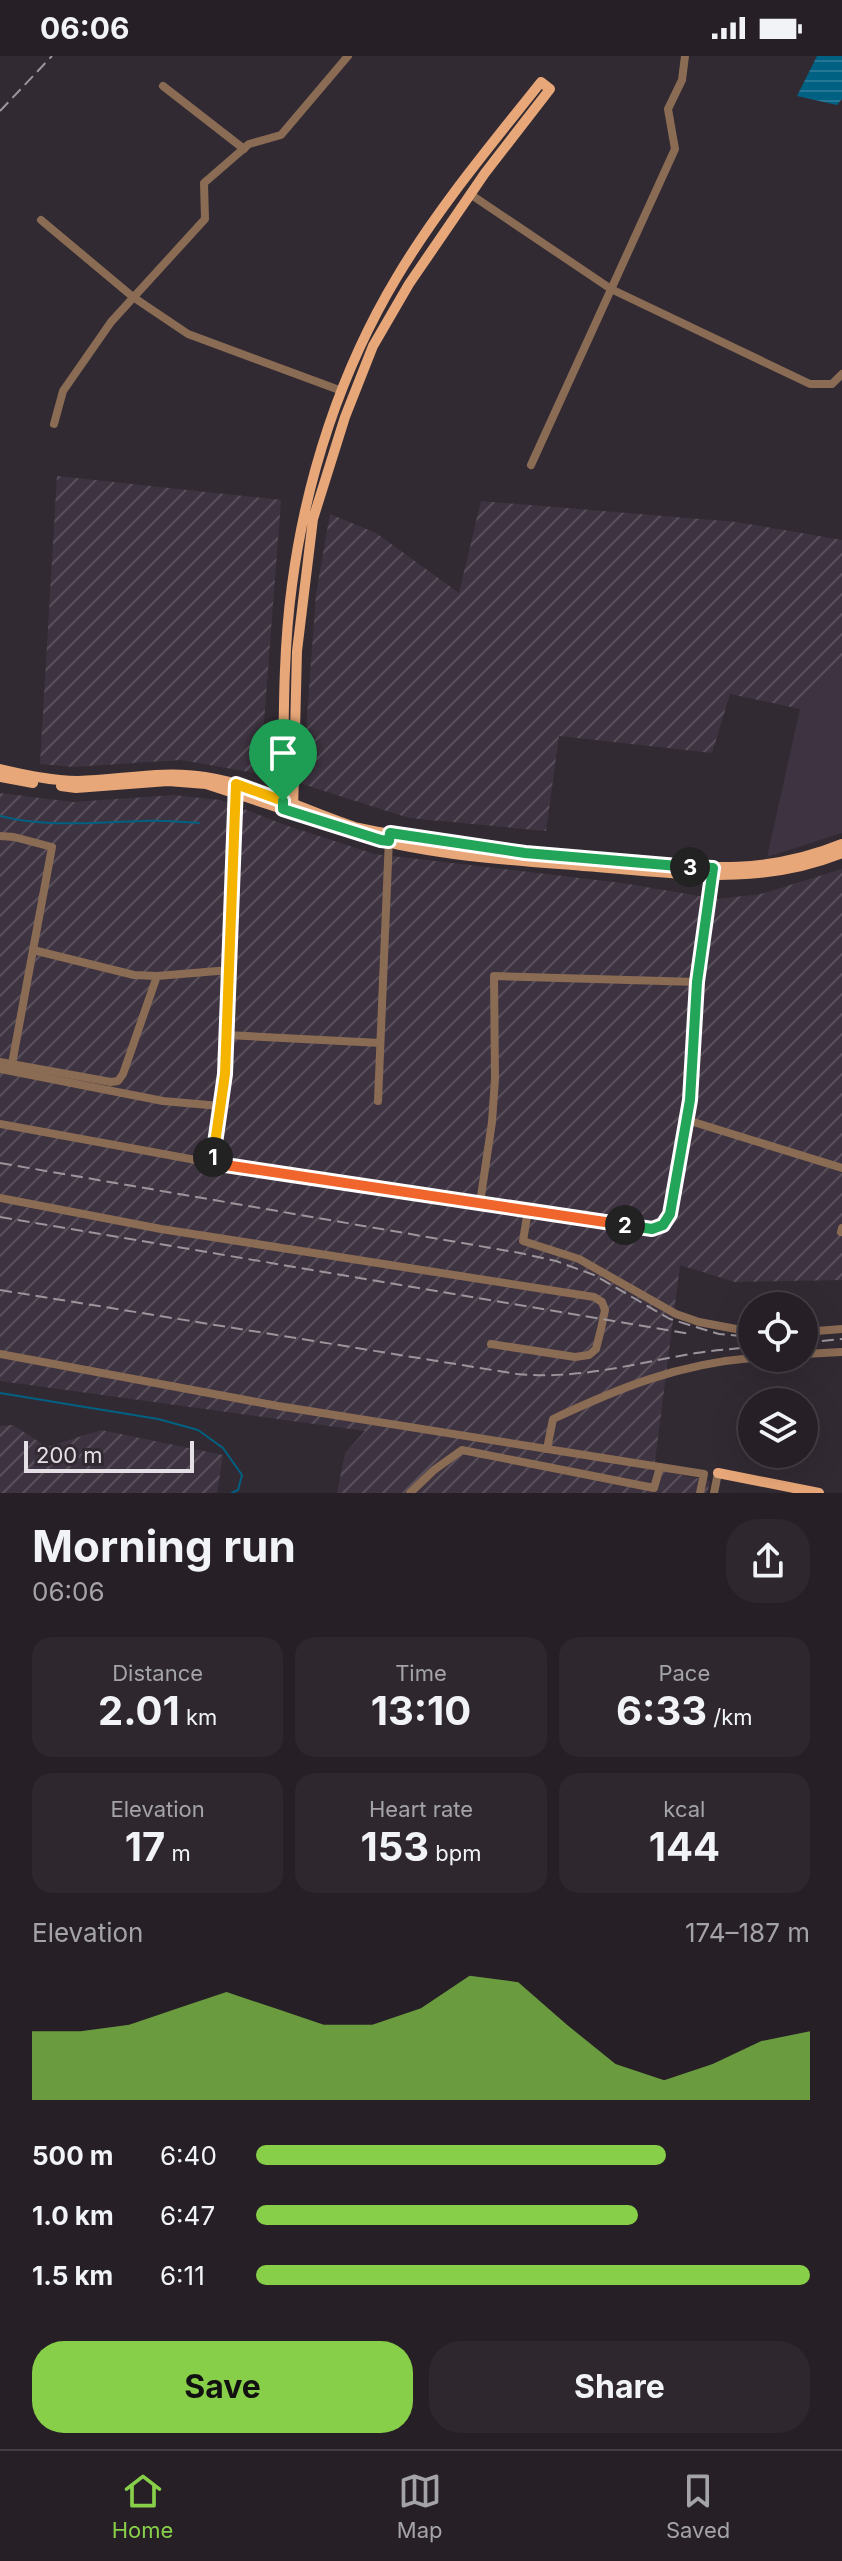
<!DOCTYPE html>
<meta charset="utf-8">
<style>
:root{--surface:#262026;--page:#2e282e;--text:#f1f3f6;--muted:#a4a3a7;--line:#423e43;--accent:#88cf49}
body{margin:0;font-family:Inter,sans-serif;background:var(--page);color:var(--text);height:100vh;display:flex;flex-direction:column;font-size:30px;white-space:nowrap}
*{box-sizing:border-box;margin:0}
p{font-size:26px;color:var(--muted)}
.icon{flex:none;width:44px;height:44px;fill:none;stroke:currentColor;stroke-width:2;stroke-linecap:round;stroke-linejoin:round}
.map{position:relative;height:1437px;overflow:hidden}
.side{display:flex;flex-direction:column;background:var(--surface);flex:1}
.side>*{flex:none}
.tools{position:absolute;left:738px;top:1236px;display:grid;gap:16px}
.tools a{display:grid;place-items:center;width:80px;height:80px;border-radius:50%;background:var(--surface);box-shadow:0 8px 32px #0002,0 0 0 2px var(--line);font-size:40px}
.scale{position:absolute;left:24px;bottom:20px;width:170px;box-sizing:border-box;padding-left:8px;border:4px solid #e5e0e6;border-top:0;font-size:22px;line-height:28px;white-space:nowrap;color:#e5e0e6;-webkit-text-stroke:6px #322a33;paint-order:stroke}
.pin{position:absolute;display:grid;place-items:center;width:68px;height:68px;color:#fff;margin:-82px -34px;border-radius:50% 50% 50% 0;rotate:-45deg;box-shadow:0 0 8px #0007}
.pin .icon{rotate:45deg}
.km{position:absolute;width:40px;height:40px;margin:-20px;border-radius:50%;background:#222;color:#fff;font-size:22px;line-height:40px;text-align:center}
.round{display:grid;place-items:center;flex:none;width:84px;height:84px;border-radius:32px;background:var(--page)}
.summary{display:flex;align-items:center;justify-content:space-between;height:136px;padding:0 32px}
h1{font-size:44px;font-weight:700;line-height:60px}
.metrics{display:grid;grid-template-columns:repeat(3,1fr);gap:12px;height:136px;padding:8px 32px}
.metrics div{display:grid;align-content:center;border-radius:20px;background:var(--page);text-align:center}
.metrics b{font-size:40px;font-weight:700}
.metrics small{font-size:22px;font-weight:400}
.metrics p{font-size:22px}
.chart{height:224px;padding:16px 32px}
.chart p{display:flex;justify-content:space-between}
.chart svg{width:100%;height:144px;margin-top:8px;fill:var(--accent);opacity:.7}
.primary-button{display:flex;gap:16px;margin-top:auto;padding:16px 32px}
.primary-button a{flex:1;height:92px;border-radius:32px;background:var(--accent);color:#111;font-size:32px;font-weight:700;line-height:92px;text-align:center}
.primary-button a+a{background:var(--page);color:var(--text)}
ul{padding:0 32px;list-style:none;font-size:26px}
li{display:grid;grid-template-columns:128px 96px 1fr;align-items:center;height:60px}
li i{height:20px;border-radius:10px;background:var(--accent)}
.status{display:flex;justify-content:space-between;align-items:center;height:56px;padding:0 40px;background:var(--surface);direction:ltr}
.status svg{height:22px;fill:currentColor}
.menu{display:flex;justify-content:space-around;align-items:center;height:112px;border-top:2px solid var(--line);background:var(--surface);font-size:22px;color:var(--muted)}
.menu a{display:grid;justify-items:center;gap:4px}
.menu .current{color:var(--accent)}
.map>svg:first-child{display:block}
</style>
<div class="status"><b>06:06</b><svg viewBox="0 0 49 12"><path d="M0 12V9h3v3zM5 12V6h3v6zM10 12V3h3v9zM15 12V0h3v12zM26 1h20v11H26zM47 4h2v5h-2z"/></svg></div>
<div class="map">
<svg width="842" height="1437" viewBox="0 0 842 1437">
<defs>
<pattern id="industrial-furrows" width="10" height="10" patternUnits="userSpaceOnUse" patternTransform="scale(2)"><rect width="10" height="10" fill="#3e3340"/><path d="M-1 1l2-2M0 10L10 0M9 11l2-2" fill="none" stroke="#5a505c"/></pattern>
<pattern id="water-rules" width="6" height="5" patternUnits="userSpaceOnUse" patternTransform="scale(2)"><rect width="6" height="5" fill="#016183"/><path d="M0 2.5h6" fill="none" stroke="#267795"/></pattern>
</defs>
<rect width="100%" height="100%" fill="#322a33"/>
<polygon fill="#3e3340" points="842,607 842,777 767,801 800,653"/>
<g fill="url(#industrial-furrows)">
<polygon points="57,420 281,444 260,718 181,704 73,711 40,708"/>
<polygon points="481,445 737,466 842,484 842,607 800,653 730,638 712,697 559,680 546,775 409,762 302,728 316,538 330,458 376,477 459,537"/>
<polygon points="0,737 73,746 174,739 220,744 288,770 375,798 622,827 717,843 761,838 842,813 842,1224 735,1226 680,1209 654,1413 710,1425 707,1437 337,1437 345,1397 365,1375 0,1325"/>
<polygon points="13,1369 47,1391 101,1374 223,1399 217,1437 0,1437 0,1370"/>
</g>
<polygon fill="url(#water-rules)" points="817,0 842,0 842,43 837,49 797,40"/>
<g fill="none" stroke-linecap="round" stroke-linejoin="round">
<g stroke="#016183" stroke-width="2">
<path d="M0 760C47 772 95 766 143 765 161 764 180 766 199 767"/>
<polyline points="0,1337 158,1363 198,1374 223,1392 242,1419 238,1434 232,1437"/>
</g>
<g stroke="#8a6b54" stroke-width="8">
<polyline points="163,30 244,93"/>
<polyline points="470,138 611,233 810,328 832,328 842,318"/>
<polyline points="41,164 133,241 188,278 342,335"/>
<polyline points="54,368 63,335 111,266 205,163 204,127 249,88 281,79 348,0"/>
<polyline points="531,409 675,93 668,53 682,24 685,0"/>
<polyline points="0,780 14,781 52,791 12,1008"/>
<polyline points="33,894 134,919 157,920"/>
<polyline points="227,979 380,987"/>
<polyline points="0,1006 111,1026 118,1025 123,1018 157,920 230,914"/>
<polyline points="0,1013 163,1045 220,1050"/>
<polyline points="378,1045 389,782"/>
<polyline points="687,1064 842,1112"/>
<polyline points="0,1068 212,1107 652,1173 663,1169 670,1158 684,1090 690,1044 697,926 712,815"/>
<polyline points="212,1107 225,1018 236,733"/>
<polyline points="0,1142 161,1173 594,1241 602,1246 605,1254 601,1273 596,1293 589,1299 575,1301 491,1288"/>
<polyline points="480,1147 492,1066 495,1023 494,920 697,926"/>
<polyline points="528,1154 523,1185 579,1203 676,1258 699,1266 752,1276"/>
<polyline points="841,1176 842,1172"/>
<polyline points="804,1276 842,1273"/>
<polyline points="0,1298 278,1350 704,1418 700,1437"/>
<polyline points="804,1298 842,1296"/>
<path d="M547 1393 553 1363C619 1332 678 1308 752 1302"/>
<polyline points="410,1437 434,1414 462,1394 654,1432 660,1411"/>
<polyline points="714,1437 718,1417"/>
</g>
<g stroke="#e8a778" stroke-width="10">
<path d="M0 713C26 719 52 725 78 725 121 724 162 714 205 721 257 729 306 755 355 771 371 775 387 777 403 780 463 791 523 796 584 800 679 807 749 826 842 788"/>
<polyline points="0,721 33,727"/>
<polyline points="61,730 76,732 168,725 206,728 338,771"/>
<path d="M283 753C284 679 282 602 292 529 306 422 341 314 397 221 438 152 491 89 541 26L550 33 485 117 409 228 373 290 345 361 313 463 297 595 293 756"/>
<path d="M353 777C422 799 510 804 583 810 673 816 755 832 842 797"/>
<polyline points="718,1417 819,1437"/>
</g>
<g stroke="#9b959c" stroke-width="2" stroke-dasharray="12 6" stroke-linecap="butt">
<polyline points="0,55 52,0"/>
<polyline points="0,1107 520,1197 556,1205 594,1219 670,1263 719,1278 752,1281"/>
<polyline points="0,1161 690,1278"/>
<path d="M0 1234 517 1318C579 1324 636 1307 696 1297 715 1294 733 1293 752 1291"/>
<polyline points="804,1287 842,1283"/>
</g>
</g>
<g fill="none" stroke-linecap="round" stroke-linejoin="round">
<g stroke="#fff" stroke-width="16">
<polyline id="split-1" points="213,1101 225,1018 236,728 283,745"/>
</g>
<g stroke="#fff" stroke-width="16">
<polyline id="split-2" points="213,1101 212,1107 625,1169"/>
</g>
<g stroke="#fff" stroke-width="16">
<polyline id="split-3" points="625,1169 652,1173 663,1169 670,1158 690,1044 697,926 713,812 690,811"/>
</g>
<g stroke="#fff" stroke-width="16">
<polyline id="split-4" points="283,745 283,753 381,784 389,785 390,777 525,797 690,811"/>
</g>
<use href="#split-1" stroke="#f5b400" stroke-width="10"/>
<use href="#split-2" stroke="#f0652b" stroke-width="10"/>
<use href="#split-3" stroke="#22a559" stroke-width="10"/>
<use href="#split-4" stroke="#22a559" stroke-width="10"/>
</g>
</svg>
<div class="tools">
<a><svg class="icon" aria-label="locate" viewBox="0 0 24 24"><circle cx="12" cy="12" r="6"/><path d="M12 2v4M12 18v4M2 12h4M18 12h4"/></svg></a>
<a><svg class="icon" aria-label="layers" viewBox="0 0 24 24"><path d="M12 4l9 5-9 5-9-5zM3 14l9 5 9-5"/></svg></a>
</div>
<div class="scale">200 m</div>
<div class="pin" style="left:283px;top:745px;background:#1e9e55"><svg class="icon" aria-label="arrive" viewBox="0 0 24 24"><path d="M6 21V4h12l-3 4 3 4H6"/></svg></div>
<b class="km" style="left:213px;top:1101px">1</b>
<b class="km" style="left:625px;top:1169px">2</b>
<b class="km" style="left:690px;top:811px">3</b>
</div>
<section class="side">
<div class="summary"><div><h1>Morning run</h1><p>06:06</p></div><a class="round"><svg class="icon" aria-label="share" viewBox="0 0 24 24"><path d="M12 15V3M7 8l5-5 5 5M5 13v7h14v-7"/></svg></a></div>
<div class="metrics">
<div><p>Distance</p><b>2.01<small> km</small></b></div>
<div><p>Time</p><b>13:10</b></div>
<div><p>Pace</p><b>6:33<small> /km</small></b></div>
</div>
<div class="metrics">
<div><p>Elevation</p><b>17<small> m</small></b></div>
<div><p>Heart rate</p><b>153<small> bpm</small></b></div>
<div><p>kcal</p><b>144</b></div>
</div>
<div class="chart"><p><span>Elevation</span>174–187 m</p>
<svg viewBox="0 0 160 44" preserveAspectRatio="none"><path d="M0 44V23L10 23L20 21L30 16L40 11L50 16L60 21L70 21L80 16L90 6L100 8L110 21L120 33L130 38L140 33L150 26L160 23V44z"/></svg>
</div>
<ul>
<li><b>500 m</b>6:40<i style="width:74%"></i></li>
<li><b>1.0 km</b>6:47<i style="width:69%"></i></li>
<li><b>1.5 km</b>6:11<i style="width:100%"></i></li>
</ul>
<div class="primary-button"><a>Save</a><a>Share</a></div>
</section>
<nav class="menu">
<a class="current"><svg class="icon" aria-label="home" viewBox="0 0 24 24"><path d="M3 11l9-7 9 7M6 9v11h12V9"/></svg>Home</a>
<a><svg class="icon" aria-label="map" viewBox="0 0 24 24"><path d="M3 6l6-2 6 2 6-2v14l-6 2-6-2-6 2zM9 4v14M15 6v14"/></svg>Map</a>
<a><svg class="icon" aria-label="saved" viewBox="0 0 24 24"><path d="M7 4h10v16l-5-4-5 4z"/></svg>Saved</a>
</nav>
